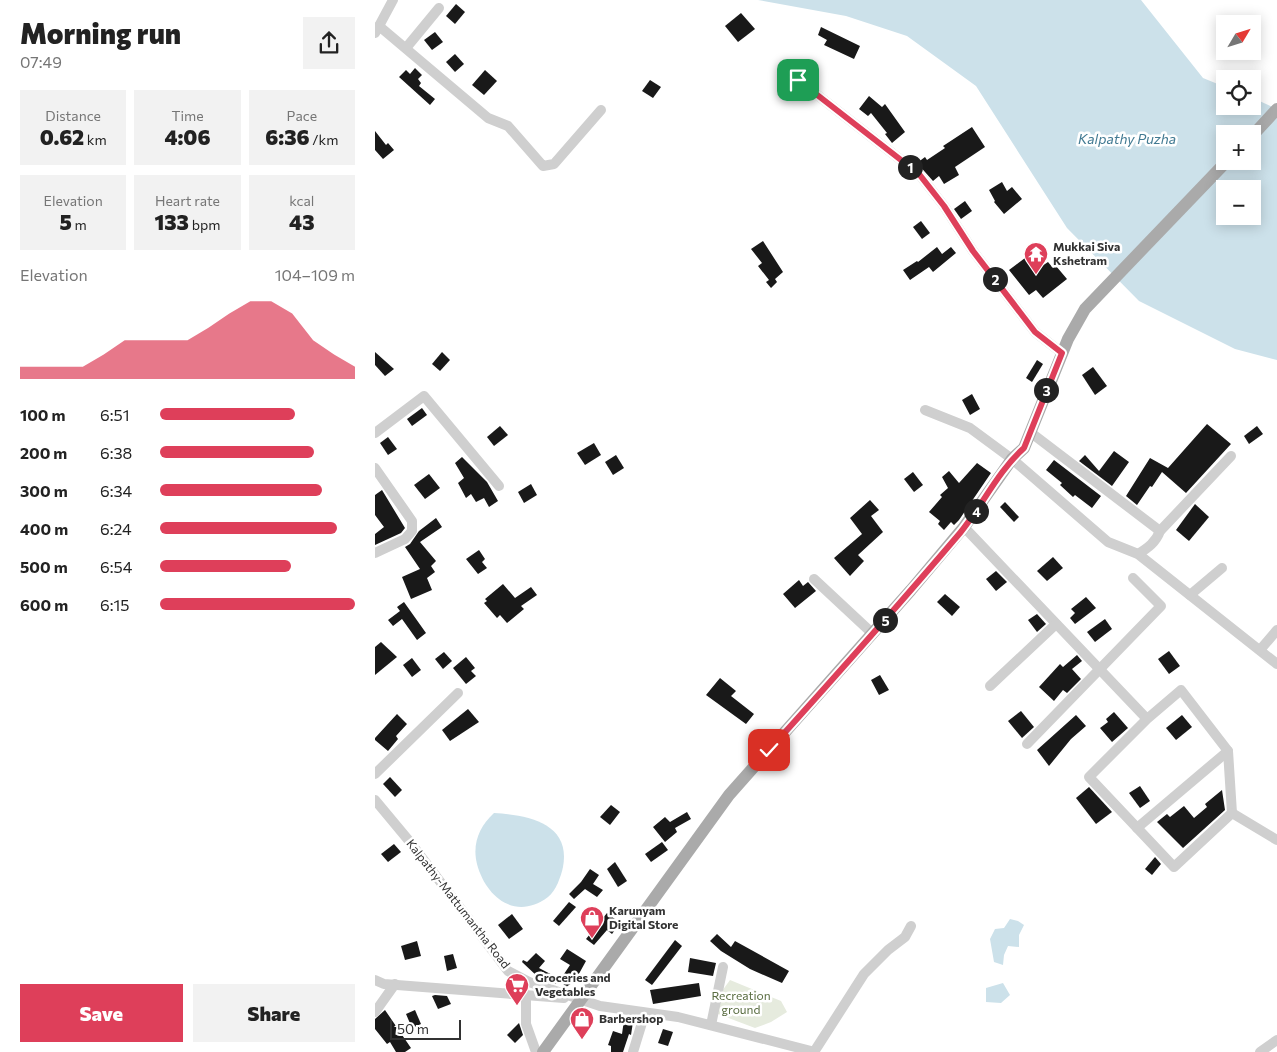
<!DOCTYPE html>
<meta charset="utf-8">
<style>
:root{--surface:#fff;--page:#f2f2f2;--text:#222;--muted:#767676;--accent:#de3f5a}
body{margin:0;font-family:Commissioner,sans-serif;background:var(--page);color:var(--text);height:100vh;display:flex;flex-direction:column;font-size:19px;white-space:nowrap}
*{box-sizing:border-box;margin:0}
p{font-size:16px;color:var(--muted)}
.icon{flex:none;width:28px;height:28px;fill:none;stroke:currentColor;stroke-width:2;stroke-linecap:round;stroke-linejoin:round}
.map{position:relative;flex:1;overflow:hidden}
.details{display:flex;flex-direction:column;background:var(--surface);width:375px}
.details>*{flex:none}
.needle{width:32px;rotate:52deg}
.fabs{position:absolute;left:841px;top:15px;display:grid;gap:10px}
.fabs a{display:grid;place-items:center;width:45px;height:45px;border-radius:0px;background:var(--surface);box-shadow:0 2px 12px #0003;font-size:25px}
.scale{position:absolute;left:15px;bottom:12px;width:71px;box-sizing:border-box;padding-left:5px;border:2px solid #323232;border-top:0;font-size:14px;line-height:18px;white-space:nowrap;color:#323232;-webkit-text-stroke:4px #fff;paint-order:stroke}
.pin{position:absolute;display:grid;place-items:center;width:42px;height:42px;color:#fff;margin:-21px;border-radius:10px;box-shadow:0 2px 8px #0006}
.km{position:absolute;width:25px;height:25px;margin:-12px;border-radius:50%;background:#222;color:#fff;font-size:14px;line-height:25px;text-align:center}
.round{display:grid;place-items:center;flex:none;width:52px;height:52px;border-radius:0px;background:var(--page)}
.head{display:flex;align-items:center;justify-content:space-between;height:85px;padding:0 20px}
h1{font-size:28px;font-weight:800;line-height:38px}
.stats{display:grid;grid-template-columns:repeat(3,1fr);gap:8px;height:85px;padding:5px 20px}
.stats div{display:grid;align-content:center;border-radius:0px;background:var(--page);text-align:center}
.stats b{font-size:21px;font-weight:800}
.stats small{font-size:14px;font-weight:400}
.stats p{font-size:14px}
.chart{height:140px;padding:10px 20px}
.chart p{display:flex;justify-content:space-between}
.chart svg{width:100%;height:90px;margin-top:5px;fill:var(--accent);opacity:.7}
.primary-button{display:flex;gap:10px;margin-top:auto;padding:10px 20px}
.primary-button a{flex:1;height:58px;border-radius:0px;background:var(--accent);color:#fff;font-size:20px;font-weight:800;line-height:58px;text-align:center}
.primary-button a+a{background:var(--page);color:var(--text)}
ul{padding:0 20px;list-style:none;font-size:16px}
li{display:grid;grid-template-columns:80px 60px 1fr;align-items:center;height:38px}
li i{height:12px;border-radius:6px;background:var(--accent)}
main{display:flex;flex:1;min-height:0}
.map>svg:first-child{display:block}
</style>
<main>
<section class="details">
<div class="head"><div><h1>Morning run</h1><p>07:49</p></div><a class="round"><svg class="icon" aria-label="share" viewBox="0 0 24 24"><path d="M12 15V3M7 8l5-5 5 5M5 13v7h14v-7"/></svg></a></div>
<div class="stats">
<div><p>Distance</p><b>0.62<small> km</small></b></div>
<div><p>Time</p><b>4:06</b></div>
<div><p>Pace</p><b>6:36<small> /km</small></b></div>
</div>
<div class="stats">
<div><p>Elevation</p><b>5<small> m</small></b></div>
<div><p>Heart rate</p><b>133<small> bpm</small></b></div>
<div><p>kcal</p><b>43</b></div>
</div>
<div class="chart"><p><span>Elevation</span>104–109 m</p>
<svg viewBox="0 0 160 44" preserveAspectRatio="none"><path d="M0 44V38L10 38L20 38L30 38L40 32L50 25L60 25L70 25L80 25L90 19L100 12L110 6L120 6L130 12L140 25L150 32L160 38V44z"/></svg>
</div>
<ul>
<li><b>100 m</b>6:51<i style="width:69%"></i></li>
<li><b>200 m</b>6:38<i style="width:79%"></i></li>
<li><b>300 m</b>6:34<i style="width:83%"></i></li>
<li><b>400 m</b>6:24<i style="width:91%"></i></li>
<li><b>500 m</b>6:54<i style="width:67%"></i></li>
<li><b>600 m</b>6:15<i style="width:100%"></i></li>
</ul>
<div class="primary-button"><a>Save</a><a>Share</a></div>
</section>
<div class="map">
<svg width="902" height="1052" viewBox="0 0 902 1052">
<rect width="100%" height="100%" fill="#fff"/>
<polygon fill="#e6ebde" points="355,980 406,1001 412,1012 396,1022 380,1028 343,1014 347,991"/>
<g fill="#cce1ea" fill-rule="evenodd">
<path d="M383 0H766L828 78 850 87V106H878V98L902 109V360L860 349 764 301 692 228 601 86 532 36 471 16ZM850 134H878V161H850ZM850 189H878V216H850Z"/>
<path d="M119 813C153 815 196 823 188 867 186 876 181 891 173 897 141 921 111 898 102 864 97 844 104 827 119 813Z"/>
<polygon points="635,919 643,921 649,925 644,935 644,947 633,946 629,955 628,965 619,962 615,939 620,929 629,928"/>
<polygon points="628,983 635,995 626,1003 611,1002 611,988"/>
</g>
<g fill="#191919">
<polygon points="81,4 90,12 80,24 71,16"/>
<polygon points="366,13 380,29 363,42 350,26"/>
<polygon points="446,27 485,46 479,59 449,45 452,40 443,35"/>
<polygon points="60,32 68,42 57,50 49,40"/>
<polygon points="80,54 89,64 80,72 71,62"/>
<polygon points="40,68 47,75 43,79 46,83 44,86 60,99 55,105 24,77 31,70 35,74"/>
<polygon points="110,70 122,81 109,95 97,85"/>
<polygon points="275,80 286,87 278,98 267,91"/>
<polygon points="494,96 507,107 510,104 530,132 517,143 510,134 512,133 496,113 493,116 484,109"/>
<polygon points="597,127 610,147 580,167 584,175 569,184 564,176 558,181 542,163 550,157 552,160 570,148 568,146"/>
<polygon points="0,131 11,145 13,143 19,150 8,159 0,150"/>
<polygon points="627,182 632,191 637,187 647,199 629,214 619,202 620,201 614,190"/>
<polygon points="590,201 597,211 586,219 579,209"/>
<polygon points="546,221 555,233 547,239 538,227"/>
<polygon points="388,241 408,272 400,279 402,282 396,288 391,282 394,280 383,266 387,263 376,249"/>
<polygon points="562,247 567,254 576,247 581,253 558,272 554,267 535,280 528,270 542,261 543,262"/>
<polygon points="654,255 664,268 673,262 678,268 681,266 692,279 668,298 661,290 654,295 634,270"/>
<polygon points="0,352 19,369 10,376 0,365"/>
<polygon points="67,352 75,360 65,371 57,364"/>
<polygon points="662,360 668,364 657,382 651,378"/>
<polygon points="718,367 732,386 720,395 707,375"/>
<polygon points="597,394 605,409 595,415 587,400"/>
<polygon points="47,408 52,415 37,426 32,419"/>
<polygon points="832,424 856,444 811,493 787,472 777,487 775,486 762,505 751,496 775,458 793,468"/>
<polygon points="125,426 133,435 119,446 112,437"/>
<polygon points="882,426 888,434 874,444 869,436"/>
<polygon points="13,437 22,449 13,455 5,443"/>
<polygon points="219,443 226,455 210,465 202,453"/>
<polygon points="739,451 754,462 737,486 704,461 710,455 724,471"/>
<polygon points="241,455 249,468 238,475 230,462"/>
<polygon points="87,457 112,482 123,501 114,507 109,498 101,502 96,494 91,498 83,483 89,478 80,463"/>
<polygon points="679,460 726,496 717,508 700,495 698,497 685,485 687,483 671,470"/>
<polygon points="602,463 616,473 584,520 579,525 576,522 569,530 563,524 565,521 554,512 567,497 565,495 573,488 567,477 574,471 584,483"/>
<polygon points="538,472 548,485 539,492 529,479"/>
<polygon points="54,474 65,488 50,499 39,485"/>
<polygon points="156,484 162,495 149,503 143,492"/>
<polygon points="7,490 30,528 26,533 0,545 0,534 9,527 0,515 0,495"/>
<polygon points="495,500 504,510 496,516 508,532 483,555 489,561 475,576 459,558 487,534 475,518"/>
<polygon points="630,502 644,517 639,522 625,507"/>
<polygon points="820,504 834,517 814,541 801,530"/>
<polygon points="61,518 67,527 45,542 61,561 56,566 60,572 52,578 57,590 36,599 27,577 45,569 30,547 35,544 44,531"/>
<polygon points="104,550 110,559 107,562 112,568 103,574 91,559"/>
<polygon points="678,557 688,568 672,581 662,571"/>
<polygon points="621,571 632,582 621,591 611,579"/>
<polygon points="424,580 428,586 433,582 441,591 420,608 408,594"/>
<polygon points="128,584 140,598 156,587 162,595 146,606 149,609 132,623 125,615 122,618 109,603 112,601 110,599"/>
<polygon points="570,594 585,607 577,616 562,602"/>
<polygon points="711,597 721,608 700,624 695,618 700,613 696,609"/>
<polygon points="29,602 51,633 42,640 27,619 18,626 13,620 25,611 22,607"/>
<polygon points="662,614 671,624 662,632 653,620"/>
<polygon points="730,619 737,629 720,642 712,632"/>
<polygon points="6,642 22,657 0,675 0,647"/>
<polygon points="794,651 805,666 794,674 783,659"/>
<polygon points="69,652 77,661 68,669 60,659"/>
<polygon points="702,655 707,661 697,669 706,679 692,693 688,690 679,701 664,687 685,664 688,667"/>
<polygon points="91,657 100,668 96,671 101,676 91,684 78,668"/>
<polygon points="37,658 46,670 37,677 28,665"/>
<polygon points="505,675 514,690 504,695 496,680"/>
<polygon points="345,678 361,691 356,696 379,714 371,724 331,695"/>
<polygon points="93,709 104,722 75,741 67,730"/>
<polygon points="646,711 659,727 647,738 633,721"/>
<polygon points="739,712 753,728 737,742 725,728 733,722 731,719"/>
<polygon points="22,714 32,724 21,736 23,739 13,751 0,740 0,738"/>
<polygon points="701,715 711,726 696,739 674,766 662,750"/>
<polygon points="807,715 817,727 801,740 791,728"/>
<polygon points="15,777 27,790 20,797 8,784"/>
<polygon points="765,786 775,801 765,808 754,793"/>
<polygon points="714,787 737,812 721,824 701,798"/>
<polygon points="847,790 850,810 808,848 782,822 792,814 795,817 809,806 819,818 832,807 830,804"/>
<polygon points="236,805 245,812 235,825 225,817"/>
<polygon points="312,812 316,819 300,828 302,832 290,842 278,827 290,817 295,822"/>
<polygon points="287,842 293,850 276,862 270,854"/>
<polygon points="19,844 26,852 13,862 6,854"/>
<polygon points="780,857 786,864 777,875 770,869"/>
<polygon points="240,862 252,881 243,887 232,869"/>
<polygon points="215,869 224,875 218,884 228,890 222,897 210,889 199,899 194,894 206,882"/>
<polygon points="194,902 201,907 184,926 178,921"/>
<polygon points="232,913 245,923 237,934 232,930 219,945 211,939"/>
<polygon points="137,914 148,929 134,939 123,925"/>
<polygon points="342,934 356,947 360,941 414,971 407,983 375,969 346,951 335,941"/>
<polygon points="300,940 307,946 277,985 270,980"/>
<polygon points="42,941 46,956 30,960 26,946"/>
<polygon points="192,949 211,961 200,981 191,987 185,980 195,965 185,959"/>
<polygon points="161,953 170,961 164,968 183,978 181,984 164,978 147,962 148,960 152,962"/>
<polygon points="78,954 82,968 72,971 69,956"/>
<polygon points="315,958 341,963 338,976 313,972"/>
<polygon points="324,983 326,996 278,1004 275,990"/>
<polygon points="60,995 72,996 76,1004 63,1009 57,996"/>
<polygon points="10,1010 36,1048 30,1052 21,1052 15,1042 12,1044 0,1029 0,1019"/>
<polygon points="40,1010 46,1024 37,1028 31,1014"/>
<polygon points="249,1020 258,1022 256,1035 254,1034 248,1052 236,1052 236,1046 233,1045 238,1031 247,1034"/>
<polygon points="144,1023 148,1035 140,1043 132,1035"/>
<polygon points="288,1029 298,1032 293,1046 283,1043"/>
</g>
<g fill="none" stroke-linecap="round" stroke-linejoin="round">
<g stroke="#cfcfcf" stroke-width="10">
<polyline points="4,26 18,0"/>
<polyline points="0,33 4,26 113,118 133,126 168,166 179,164 226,110"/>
<polyline points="31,48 64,8"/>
<polyline points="423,80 544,174 569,206 598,251 660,332 687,353"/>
<polyline points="550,410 595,428 637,459 733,542 763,554 902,664"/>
<polyline points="655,432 785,531"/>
<polyline points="0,433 49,396 124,486"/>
<polyline points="0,468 37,521 37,531 30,539 0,553"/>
<polyline points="589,527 772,719 714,777 799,867 857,813 853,751 806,690 772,719"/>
<path d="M763 554C773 548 781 542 785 531L856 456"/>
<polyline points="439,579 498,634"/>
<polyline points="815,595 847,568"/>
<polyline points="885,650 902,630"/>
<polyline points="615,686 681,624"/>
<polyline points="652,744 786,606 758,578"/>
<polyline points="0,774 83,693"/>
<polyline points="0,800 35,842 133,971 154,982 225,1006 303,1017 440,1052"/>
<polyline points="857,813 902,840"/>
<polyline points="762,828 853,751"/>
<polyline points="0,980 9,984 189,998"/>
<polyline points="151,995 151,1024 161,1052"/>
<polyline points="0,1012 20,984"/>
<polyline points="336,1025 348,967"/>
<polyline points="258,1052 270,1013"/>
<polyline points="439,1052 489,974 513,950 530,937 536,926"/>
<polyline points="885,1052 902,1040"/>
</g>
<g stroke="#aaa" stroke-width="12">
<polyline points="878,135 902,109"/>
<polyline points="168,1052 354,795 536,590 589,527 637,459 649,448 693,339 710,309 852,161"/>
</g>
</g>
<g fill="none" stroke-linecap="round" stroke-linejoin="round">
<g stroke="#fff" stroke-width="10">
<path id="route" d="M394 750C459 678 523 606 585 533 607 506 623 471 649 448L687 353 660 332 598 251 569 206 544 174 423 80"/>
</g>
<use href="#route" stroke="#de3f5a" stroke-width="6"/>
</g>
<defs>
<g id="temple-pin" transform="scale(1.25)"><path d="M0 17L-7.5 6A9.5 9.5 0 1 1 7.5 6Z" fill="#de3f5a" stroke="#fff"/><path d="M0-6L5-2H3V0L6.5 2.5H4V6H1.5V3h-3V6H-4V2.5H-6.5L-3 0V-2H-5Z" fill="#fff"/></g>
<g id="shop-pin" transform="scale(1.25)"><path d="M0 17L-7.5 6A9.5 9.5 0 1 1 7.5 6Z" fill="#de3f5a" stroke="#fff"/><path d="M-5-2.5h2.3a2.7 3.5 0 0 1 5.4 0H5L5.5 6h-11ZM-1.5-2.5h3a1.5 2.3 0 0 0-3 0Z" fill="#fff"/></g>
<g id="supermarket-pin" transform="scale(1.25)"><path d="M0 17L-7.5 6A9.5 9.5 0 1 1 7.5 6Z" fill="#de3f5a" stroke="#fff"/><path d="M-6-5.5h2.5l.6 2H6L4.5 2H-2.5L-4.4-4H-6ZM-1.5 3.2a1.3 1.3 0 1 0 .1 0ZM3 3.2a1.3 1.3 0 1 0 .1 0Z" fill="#fff"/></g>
</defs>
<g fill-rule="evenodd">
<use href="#temple-pin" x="661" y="254"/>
<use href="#shop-pin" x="217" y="918"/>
<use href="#supermarket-pin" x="142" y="985"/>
<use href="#shop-pin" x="207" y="1019"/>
</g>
<g text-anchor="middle" stroke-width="5" stroke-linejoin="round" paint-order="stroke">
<g font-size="12" font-weight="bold" fill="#323232" stroke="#fff" text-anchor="start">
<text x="678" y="251">Mukkai Siva<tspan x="678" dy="14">Kshetram</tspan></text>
<text x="234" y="915">Karunyam<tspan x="234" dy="14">Digital Store</tspan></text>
<text x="160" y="982">Groceries and<tspan x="160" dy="14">Vegetables</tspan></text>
<text x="224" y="1023">Barbershop</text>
</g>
<g font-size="12" fill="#323232" stroke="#fff">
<text transform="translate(83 904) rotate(52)" y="4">Kalpathy-Mattumantha Road</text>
</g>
<g font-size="12" fill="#596c40" stroke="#fff">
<text x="366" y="1000">Recreation<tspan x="366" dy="14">ground</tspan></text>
</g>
<g font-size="14" font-style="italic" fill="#427a92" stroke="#fff">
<text x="752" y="144">Kalpathy Puzha</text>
</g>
</g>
</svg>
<div class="fabs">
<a><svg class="needle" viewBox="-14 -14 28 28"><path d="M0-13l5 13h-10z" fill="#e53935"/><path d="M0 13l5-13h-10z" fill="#767676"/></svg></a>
<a><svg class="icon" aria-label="locate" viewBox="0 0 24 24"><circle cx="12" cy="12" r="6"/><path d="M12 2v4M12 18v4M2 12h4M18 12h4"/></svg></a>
<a>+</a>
<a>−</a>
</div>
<div class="scale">50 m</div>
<div class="pin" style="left:423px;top:80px;background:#1e9e55"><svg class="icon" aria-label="arrive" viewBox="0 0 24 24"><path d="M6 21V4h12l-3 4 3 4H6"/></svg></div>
<div class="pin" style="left:394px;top:750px;background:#d93025"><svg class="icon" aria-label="check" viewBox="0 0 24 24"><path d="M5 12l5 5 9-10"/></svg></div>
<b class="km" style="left:535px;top:167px">1</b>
<b class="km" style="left:620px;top:279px">2</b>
<b class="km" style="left:671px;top:390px">3</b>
<b class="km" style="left:601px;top:511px">4</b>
<b class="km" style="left:510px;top:620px">5</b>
</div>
</main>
